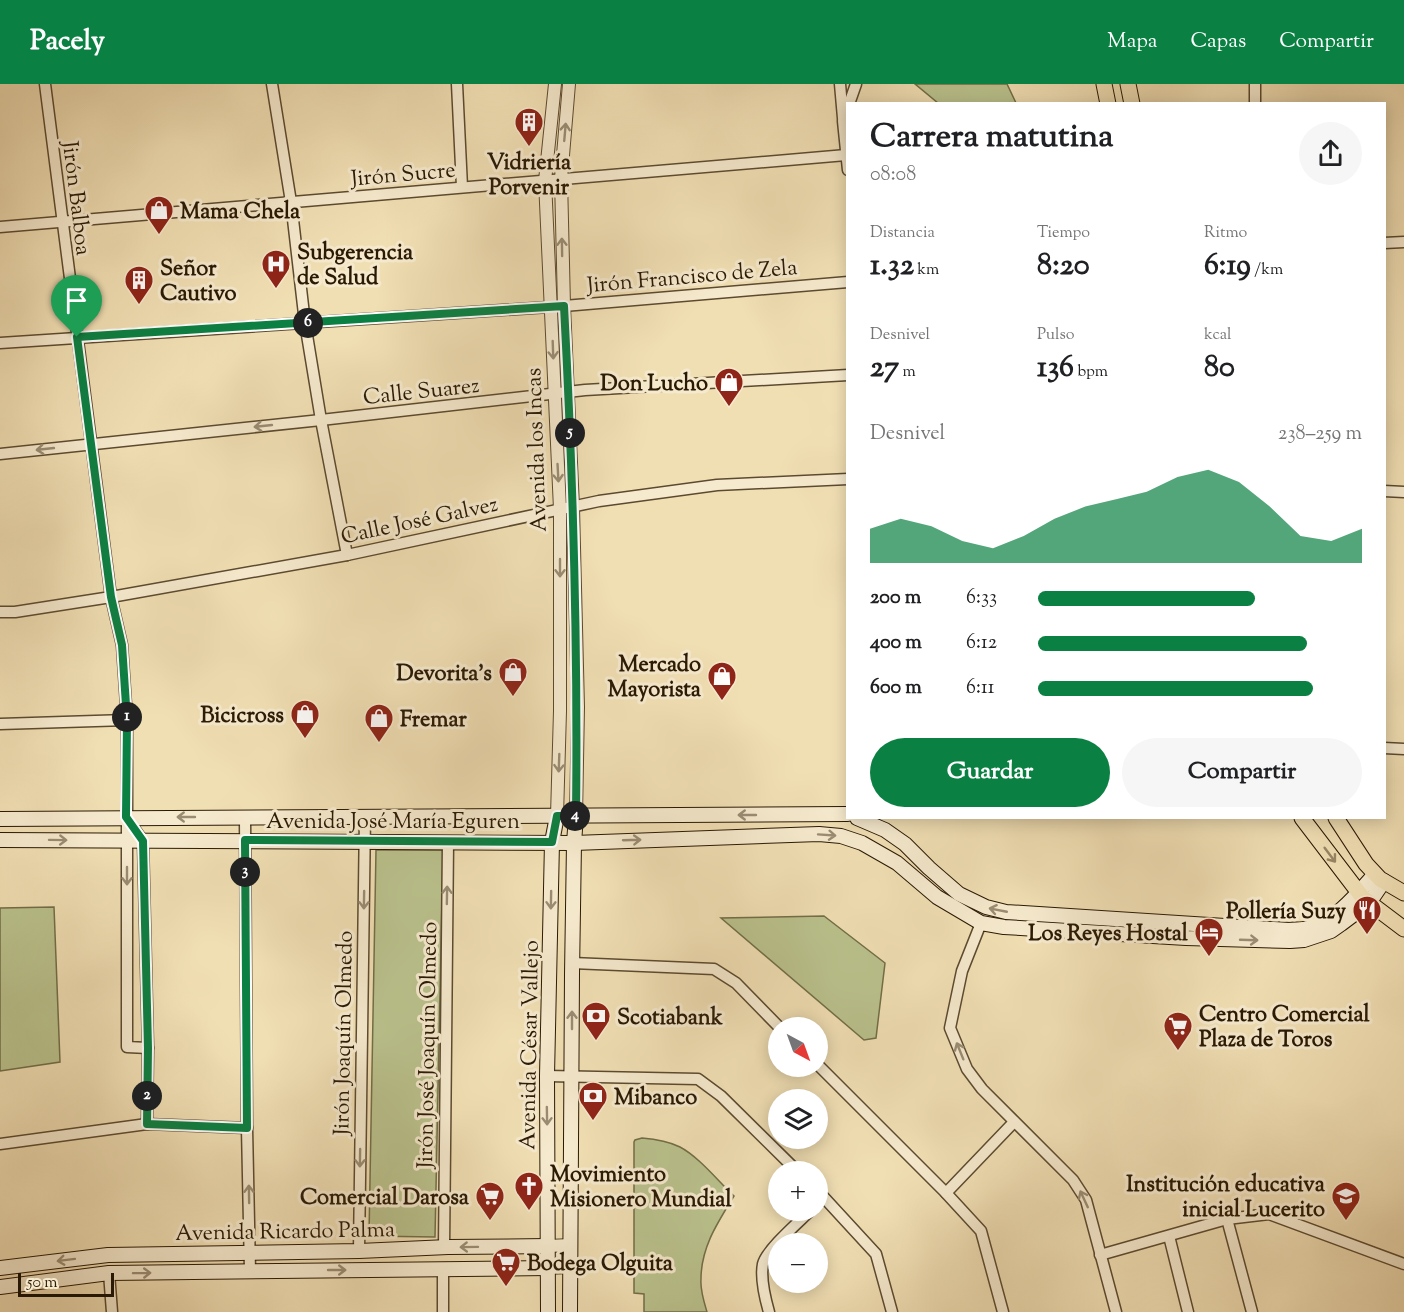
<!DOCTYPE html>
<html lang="es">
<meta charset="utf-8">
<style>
:root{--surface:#fff;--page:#f6f6f6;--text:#202124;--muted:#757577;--accent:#0b8043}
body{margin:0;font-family:"Sorts Mill Goudy",serif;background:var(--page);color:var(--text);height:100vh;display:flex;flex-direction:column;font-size:22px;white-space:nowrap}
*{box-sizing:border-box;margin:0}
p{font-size:20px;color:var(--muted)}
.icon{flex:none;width:33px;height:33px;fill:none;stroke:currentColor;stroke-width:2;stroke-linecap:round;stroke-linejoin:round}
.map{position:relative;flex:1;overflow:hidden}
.sheet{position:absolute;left:846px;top:18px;width:540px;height:717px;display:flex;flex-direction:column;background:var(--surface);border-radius:0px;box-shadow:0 3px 15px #0003}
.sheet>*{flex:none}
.needle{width:39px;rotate:139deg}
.fabs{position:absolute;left:768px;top:933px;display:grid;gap:12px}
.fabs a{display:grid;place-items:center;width:60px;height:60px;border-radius:50%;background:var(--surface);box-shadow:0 3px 15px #0003;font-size:30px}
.scale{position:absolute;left:18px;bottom:15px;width:96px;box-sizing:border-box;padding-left:6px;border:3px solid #2a1904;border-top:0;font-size:16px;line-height:21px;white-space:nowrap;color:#2a1904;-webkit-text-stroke:4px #f6eace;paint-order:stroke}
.pin{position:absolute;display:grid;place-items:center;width:51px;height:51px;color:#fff;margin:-62px -26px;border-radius:50% 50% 50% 0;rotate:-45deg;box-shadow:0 0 6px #0007}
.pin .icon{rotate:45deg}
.km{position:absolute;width:30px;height:30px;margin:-15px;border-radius:50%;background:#222;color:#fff;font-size:16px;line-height:30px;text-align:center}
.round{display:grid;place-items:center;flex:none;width:63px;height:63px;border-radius:32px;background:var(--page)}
.head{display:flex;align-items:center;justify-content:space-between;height:102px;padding:0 24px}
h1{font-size:33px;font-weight:800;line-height:45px}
.stats{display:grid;grid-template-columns:repeat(3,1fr);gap:9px;height:102px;padding:6px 24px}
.stats div{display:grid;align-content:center}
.stats b{font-size:30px;font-weight:800}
.stats small{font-size:16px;font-weight:400}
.stats p{font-size:16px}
.chart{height:168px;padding:12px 24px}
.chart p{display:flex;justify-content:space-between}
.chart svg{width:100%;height:108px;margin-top:6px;fill:var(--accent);opacity:.7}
.primary-button{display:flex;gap:12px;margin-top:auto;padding:12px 24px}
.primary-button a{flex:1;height:69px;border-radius:36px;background:var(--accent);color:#fff;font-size:24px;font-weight:800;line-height:69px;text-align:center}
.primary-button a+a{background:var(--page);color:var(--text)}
ul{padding:0 24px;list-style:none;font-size:20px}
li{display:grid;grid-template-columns:96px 72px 1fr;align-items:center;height:45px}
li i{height:15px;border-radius:8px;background:var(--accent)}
header{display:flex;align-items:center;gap:36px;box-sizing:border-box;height:84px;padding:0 30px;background:var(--accent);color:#fff}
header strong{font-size:28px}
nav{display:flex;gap:33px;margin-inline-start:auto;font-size:21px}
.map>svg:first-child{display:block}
</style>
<header>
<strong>Pacely</strong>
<nav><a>Mapa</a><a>Capas</a><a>Compartir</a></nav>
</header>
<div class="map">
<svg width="1404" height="1228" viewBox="0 0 1404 1228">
<rect width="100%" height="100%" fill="#f1dfb4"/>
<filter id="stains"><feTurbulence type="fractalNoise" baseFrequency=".00333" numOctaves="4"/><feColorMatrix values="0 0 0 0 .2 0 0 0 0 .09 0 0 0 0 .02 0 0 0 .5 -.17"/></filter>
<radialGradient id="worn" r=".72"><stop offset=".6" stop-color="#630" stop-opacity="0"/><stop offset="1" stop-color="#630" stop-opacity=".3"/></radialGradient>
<g fill="#bac28d" stroke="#726e48" stroke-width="1.5">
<polygon points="915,0 1007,0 1016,19 938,19"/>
<polygon points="376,766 443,766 435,1153 369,1152"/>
<polygon points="54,823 60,978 0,987 0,824"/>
<polygon points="824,832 885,879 876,954 864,956 721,834"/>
<path d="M642 1054C655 1055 668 1057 680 1063 699 1073 718 1097 734 1112 718 1138 701 1163 701 1195 700 1206 704 1218 707 1228H644V1210L634 1209V1058L635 1056Z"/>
</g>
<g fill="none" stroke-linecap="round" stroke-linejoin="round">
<g stroke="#5c4a30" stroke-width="13">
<g id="minor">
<polyline points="45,0 111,513 122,561 127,636 127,963 148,964"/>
<polyline points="272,0 291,118 305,239 321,336 347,471"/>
<polyline points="457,0 462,103"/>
<polyline points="840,0 843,34"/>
<polyline points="849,20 856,0"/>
<polyline points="1255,20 1255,0"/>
<polyline points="848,25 843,37 848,86"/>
<polyline points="0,143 846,71"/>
<polyline points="1384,159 1404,158"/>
<polyline points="0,259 564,222 848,198"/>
<polyline points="0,370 321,336 585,306 848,291"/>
<polyline points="1384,407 1404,408"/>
<polyline points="0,528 15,528 111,513 347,471 599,417 717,401 848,395"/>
<polyline points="0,640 127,636"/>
<polyline points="1384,664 1404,665"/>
<polyline points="126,733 143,757 148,964 147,1040"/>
<polyline points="245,733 247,1044 250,1187"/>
<polyline points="981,839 962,887 950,944 967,985 982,1005 1073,1096 1086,1116 1116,1228"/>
<polyline points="572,879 714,885 736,899 780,944"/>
<polyline points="818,981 946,1109 981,1147 1003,1228"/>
<polyline points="547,992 698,995 721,1012 798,1088"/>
<polyline points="0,1060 147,1040 247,1044"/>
<polyline points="818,1107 876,1170 892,1228"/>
<polyline points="946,1109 1014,1038"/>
<polyline points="1227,1135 1252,1228"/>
<polyline points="1169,1152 1188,1228"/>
<polyline points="444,1164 448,758"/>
<polyline points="359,1167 365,732"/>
<polyline points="1100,1171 1227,1135 1269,1130 1404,1180"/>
<polyline points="109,1189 112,1228"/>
<polyline points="443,1228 443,1186"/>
<path d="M769 1228C765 1214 760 1195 763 1180 767 1165 799 1138 811 1126"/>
</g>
</g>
<g stroke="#5c4a30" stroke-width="14">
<g id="tertiary">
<polyline points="555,0 545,97 560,425 560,627 557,732"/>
<polyline points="569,0 561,95 564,222 573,423 578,623 576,732"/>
<polyline points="548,1162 571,1161"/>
<polyline points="548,1184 571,1183"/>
</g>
</g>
<g stroke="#2a1904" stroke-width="16">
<g id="secondary">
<path d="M857 734 885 746 905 760 929 784 959 810 986 823 1006 828 1289 846C1295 845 1302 846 1308 844 1336 837 1357 810 1375 790"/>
<polyline points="0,735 848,730"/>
<polyline points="0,756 574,759 819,750 841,752 862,759 897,779 937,813 981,839 1004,843 1186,854 1290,857 1304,856 1331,847 1341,840 1369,819 1384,797"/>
<polyline points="0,1184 108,1171 359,1167 448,1163 548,1162"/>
<polyline points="0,1203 109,1189 548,1184"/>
<polyline points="548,1228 547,992 552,758 557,732"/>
<polyline points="570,1228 572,890 574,759 576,732"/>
</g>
</g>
<g stroke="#2a1904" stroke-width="17">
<g id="primary">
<polyline points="1104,0 1108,20"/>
<polyline points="1128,0 1132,20"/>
<polyline points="1302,734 1363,814 1404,845"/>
<polyline points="1336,734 1366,780 1380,795 1404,809"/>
</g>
</g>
<use href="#minor" stroke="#f6eace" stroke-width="10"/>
<use href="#tertiary" stroke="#f6eace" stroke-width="12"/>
<use href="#secondary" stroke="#f6eace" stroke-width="14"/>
<use href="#primary" stroke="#f1dfb4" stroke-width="15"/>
</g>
<defs><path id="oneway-shaft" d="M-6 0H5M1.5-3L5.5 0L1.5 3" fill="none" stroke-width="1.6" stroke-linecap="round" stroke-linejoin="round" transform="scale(1.5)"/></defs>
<g stroke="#9a8c73">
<use href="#oneway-shaft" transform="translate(565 48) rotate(-85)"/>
<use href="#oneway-shaft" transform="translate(562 163) rotate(-91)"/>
<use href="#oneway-shaft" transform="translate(553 266) rotate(88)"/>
<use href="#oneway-shaft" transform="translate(263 342) rotate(174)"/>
<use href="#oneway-shaft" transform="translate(45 365) rotate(174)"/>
<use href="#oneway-shaft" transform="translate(558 389) rotate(87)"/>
<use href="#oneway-shaft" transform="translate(560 484) rotate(90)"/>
<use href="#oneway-shaft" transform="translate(559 679) rotate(92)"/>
<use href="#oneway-shaft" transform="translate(747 731) rotate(180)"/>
<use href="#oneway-shaft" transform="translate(186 733) rotate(180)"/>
<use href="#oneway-shaft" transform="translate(827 751) rotate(4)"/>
<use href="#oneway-shaft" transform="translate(58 756) rotate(1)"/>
<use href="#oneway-shaft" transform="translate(632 756) rotate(-2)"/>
<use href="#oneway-shaft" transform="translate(127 792) rotate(90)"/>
<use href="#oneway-shaft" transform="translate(447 811) rotate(-89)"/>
<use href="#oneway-shaft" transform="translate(364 816) rotate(91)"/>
<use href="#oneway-shaft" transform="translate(551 816) rotate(91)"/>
<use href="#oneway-shaft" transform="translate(998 826) rotate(-169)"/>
<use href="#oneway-shaft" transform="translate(1249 856) rotate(2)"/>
<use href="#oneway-shaft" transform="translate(572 936) rotate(-90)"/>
<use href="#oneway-shaft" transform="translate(960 967) rotate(-112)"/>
<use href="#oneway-shaft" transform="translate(547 1032) rotate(89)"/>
<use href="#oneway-shaft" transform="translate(360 1074) rotate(91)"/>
<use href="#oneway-shaft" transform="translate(249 1110) rotate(-91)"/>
<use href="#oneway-shaft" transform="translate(1084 1115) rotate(-115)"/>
<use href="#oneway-shaft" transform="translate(469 1163) rotate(179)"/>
<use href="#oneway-shaft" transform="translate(66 1176) rotate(173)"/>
<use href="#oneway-shaft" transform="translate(337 1186)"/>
<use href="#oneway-shaft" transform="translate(142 1189) rotate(-1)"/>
</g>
<use stroke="#978665" href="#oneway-shaft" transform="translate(1330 771) rotate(53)"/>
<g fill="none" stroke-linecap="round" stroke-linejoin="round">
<g stroke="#fff" stroke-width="12">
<path id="route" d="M564 222C573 391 578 562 576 732H557L552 758 245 756 247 1044 147 1040 148 964 143 757 126 733 127 636 122 561 111 513 77 253Z"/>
</g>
<use href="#route" stroke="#0b8043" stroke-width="8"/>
</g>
<defs>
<g id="building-pin" transform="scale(1.5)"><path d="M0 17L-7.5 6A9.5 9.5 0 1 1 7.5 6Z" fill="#8f2418" stroke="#f6eace"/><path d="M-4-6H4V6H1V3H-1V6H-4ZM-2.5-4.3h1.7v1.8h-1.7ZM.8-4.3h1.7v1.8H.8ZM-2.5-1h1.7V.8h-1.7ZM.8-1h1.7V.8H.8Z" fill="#fff"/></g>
<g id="shop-pin" transform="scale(1.5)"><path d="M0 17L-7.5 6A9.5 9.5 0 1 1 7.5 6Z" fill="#8f2418" stroke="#f6eace"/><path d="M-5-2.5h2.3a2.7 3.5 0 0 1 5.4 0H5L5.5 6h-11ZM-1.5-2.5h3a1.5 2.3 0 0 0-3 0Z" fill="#fff"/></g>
<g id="hospital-pin" transform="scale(1.5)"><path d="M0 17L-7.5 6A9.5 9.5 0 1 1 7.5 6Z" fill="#8f2418" stroke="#f6eace"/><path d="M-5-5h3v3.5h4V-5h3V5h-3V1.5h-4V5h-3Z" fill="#fff"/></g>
<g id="restaurant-pin" transform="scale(1.5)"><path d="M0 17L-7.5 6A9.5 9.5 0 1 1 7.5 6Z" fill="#8f2418" stroke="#f6eace"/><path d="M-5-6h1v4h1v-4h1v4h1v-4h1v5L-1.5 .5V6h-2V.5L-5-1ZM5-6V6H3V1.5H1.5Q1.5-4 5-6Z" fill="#fff"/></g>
<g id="hotel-pin" transform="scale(1.5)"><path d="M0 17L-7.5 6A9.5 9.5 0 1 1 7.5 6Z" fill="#8f2418" stroke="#f6eace"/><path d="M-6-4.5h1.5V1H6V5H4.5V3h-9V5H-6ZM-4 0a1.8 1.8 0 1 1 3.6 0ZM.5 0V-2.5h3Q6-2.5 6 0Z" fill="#fff"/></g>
<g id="bank-pin" transform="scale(1.5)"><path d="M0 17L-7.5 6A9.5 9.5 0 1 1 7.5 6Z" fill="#8f2418" stroke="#f6eace"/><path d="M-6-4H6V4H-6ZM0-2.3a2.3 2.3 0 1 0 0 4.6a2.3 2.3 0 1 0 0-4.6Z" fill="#fff"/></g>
<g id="supermarket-pin" transform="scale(1.5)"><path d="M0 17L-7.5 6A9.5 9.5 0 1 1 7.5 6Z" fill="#8f2418" stroke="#f6eace"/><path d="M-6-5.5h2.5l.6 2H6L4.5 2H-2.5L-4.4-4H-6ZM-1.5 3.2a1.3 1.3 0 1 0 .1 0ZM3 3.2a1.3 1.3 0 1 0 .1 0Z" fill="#fff"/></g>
<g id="church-pin" transform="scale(1.5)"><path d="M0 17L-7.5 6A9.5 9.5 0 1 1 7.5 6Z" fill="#8f2418" stroke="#f6eace"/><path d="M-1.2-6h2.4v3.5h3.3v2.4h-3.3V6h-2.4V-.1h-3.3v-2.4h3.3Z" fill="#fff"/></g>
<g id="school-pin" transform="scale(1.5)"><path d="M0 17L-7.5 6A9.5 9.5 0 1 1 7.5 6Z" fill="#8f2418" stroke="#f6eace"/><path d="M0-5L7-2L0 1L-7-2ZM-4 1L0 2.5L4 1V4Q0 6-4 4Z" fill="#fff"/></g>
</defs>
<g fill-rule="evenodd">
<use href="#building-pin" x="529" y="38"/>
<use href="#shop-pin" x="159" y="126"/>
<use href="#hospital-pin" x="276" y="180"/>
<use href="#building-pin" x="139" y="196"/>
<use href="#shop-pin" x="729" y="298"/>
<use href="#shop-pin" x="513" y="588"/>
<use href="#shop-pin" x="722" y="592"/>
<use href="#shop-pin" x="305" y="630"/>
<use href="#shop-pin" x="379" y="634"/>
<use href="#restaurant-pin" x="1367" y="826"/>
<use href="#hotel-pin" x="1209" y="848"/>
<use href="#bank-pin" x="596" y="932"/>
<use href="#supermarket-pin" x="1178" y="942"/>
<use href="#bank-pin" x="593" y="1012"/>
<use href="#church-pin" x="529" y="1102"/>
<use href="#supermarket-pin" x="490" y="1112"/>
<use href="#school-pin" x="1346" y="1112"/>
<use href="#supermarket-pin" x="506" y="1178"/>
</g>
<g text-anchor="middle" stroke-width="6" stroke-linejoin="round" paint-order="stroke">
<g font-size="22" font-weight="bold" fill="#2a1904" stroke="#f6eace" text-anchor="start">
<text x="529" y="85" text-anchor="middle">Vidriería<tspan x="529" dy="25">Porvenir</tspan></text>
<text x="180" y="134">Mama Chela</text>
<text x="297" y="175">Subgerencia<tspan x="297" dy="25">de Salud</tspan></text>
<text x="160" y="191">Señor<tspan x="160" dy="25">Cautivo</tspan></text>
<text x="708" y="306" text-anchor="end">Don Lucho</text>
<text x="701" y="587" text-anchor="end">Mercado<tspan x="701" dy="25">Mayorista</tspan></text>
<text x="492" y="596" text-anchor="end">Devorita's</text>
<text x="284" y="638" text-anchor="end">Bicicross</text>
<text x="400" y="642">Fremar</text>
<text x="1346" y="834" text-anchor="end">Pollería Suzy</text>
<text x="1188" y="856" text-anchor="end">Los Reyes Hostal</text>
<text x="1199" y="937">Centro Comercial<tspan x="1199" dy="25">Plaza de Toros</tspan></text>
<text x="617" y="940">Scotiabank</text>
<text x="614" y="1020">Mibanco</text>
<text x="550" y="1097">Movimiento<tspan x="550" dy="25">Misionero Mundial</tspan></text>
<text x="1325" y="1107" text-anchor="end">Institución educativa<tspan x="1325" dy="25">inicial Lucerito</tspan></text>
<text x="469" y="1120" text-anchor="end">Comercial Darosa</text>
<text x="527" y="1186">Bodega Olguita</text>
</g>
<g font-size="22" fill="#2a1904" stroke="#f6eace">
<text transform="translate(403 89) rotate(-5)" y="8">Jirón Sucre</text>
<text transform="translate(78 114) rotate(83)" y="8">Jirón Balboa</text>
<text transform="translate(692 191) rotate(-5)" y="8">Jirón Francisco de Zela</text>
<text transform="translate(421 306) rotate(-6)" y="8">Calle Suarez</text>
<text transform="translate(535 366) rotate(-92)" y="8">Avenida los Incas</text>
<text transform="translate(419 435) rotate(-12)" y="8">Calle José Galvez</text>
<text x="393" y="744">Avenida José María Eguren</text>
<text transform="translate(342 949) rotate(-89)" y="8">Jirón Joaquín Olmedo</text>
<text transform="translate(426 961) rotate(-89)" y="8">Jirón José Joaquín Olmedo</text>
<text transform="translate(528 961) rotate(-89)" y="8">Avenida César Vallejo</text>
<text transform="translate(285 1146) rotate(-1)" y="8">Avenida Ricardo Palma</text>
</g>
</g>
<rect width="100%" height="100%" filter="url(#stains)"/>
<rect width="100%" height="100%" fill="url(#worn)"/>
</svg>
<div class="fabs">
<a><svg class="needle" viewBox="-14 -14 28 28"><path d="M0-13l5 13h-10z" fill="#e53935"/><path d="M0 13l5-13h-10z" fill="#757577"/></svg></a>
<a><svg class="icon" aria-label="layers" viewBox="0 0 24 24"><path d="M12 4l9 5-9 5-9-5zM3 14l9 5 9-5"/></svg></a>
<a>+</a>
<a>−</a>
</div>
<div class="scale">50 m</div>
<div class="pin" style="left:77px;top:253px;background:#1e9e55"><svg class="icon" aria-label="arrive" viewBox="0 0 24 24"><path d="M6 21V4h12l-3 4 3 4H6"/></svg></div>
<b class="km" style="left:127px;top:633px">1</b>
<b class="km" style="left:147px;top:1012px">2</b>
<b class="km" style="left:245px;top:788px">3</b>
<b class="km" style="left:575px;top:732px">4</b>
<b class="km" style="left:570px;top:349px">5</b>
<b class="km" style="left:308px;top:239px">6</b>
<section class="sheet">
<div class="head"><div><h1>Carrera matutina</h1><p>08:08</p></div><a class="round"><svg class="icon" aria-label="share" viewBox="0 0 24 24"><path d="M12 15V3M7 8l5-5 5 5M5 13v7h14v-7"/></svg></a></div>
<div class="stats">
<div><p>Distancia</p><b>1.32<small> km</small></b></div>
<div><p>Tiempo</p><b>8:20</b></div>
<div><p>Ritmo</p><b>6:19<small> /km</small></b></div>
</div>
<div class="stats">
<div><p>Desnivel</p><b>27<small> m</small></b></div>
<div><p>Pulso</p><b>136<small> bpm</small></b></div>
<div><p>kcal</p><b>80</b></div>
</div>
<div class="chart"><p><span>Desnivel</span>238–259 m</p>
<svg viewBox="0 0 160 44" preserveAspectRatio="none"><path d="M0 44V30L10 26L20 29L30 35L40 38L50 33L60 26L70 21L80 18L90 15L100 9L110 6L120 11L130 21L140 33L150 35L160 30V44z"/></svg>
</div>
<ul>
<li><b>200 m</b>6:33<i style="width:67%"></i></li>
<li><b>400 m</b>6:12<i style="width:83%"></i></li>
<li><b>600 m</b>6:11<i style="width:85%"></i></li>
</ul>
<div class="primary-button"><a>Guardar</a><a>Compartir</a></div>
</section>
</div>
